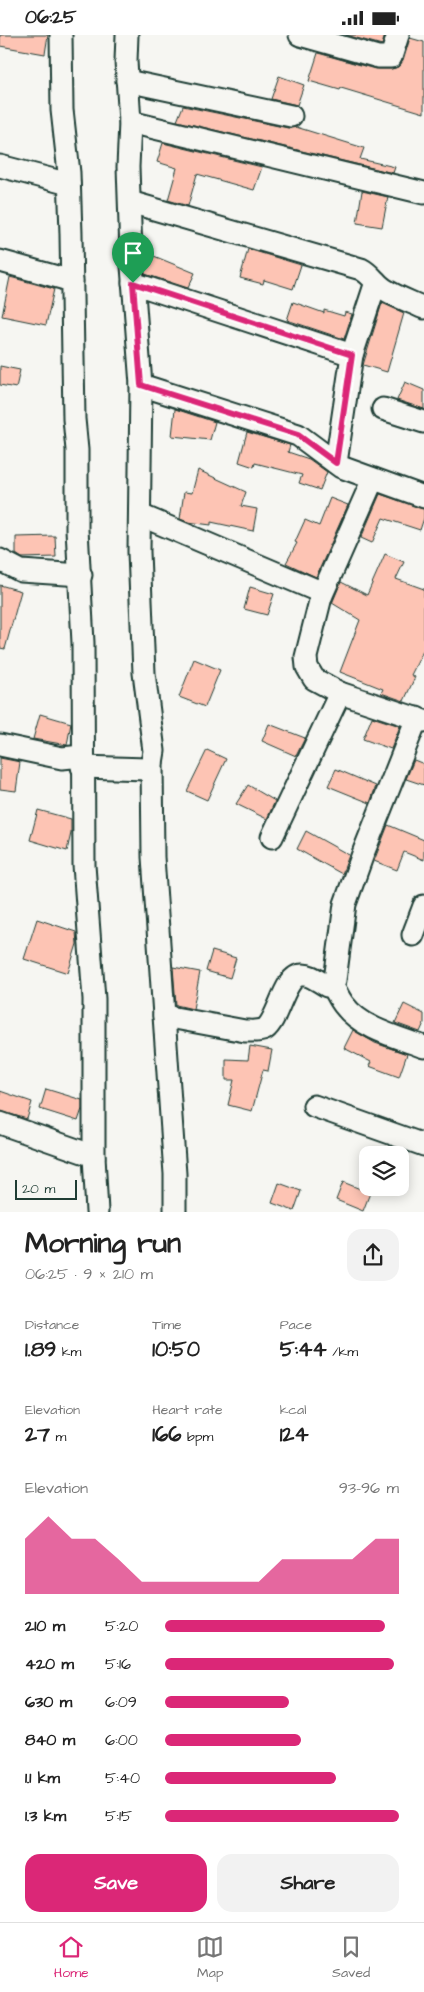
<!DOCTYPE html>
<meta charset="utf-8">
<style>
:root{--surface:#fff;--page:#f2f2f2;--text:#222;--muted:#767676;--line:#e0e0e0;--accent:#db2777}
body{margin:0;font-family:"Architects Daughter",sans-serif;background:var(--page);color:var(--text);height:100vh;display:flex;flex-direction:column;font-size:19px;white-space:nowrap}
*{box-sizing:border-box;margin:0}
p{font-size:16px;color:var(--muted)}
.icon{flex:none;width:28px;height:28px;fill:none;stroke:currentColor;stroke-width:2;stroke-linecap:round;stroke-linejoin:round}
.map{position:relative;height:1177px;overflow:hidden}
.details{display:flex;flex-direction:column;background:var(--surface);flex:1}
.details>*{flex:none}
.buttons{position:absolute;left:359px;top:1111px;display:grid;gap:10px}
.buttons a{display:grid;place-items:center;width:50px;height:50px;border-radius:10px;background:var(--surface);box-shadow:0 2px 12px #0003;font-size:25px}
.scale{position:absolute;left:15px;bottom:12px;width:62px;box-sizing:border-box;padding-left:5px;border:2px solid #1f3d34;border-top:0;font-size:14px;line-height:18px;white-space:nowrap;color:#1f3d34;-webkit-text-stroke:4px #f6f6f2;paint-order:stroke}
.pin{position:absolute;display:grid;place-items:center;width:42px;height:42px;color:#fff;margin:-51px -21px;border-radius:50% 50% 50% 0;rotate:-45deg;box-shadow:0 0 5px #0007}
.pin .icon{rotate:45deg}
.round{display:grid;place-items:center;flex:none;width:52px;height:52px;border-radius:15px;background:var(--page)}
.head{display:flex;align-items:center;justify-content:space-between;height:85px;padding:0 25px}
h1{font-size:28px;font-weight:700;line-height:38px}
.figures{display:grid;grid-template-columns:repeat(3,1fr);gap:8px;height:85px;padding:5px 25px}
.figures div{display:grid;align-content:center}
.figures b{font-size:21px;font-weight:700}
.figures small{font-size:14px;font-weight:400}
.figures p{font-size:14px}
.chart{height:140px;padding:10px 25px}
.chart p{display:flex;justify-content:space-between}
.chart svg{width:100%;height:90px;margin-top:5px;fill:var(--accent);opacity:.7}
.primary-button{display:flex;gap:10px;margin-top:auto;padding:10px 25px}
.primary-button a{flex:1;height:58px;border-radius:15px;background:var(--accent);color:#fff;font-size:20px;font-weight:700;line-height:58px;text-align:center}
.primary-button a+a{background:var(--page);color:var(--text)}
ul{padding:0 25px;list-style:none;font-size:16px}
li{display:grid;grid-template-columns:80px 60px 1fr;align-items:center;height:38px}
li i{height:12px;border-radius:6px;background:var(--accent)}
.status{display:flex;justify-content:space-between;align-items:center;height:35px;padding:0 25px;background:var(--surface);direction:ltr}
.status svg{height:14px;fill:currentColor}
.tabs{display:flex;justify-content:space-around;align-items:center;height:70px;border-top:1px solid var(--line);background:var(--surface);font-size:14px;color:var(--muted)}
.tabs a{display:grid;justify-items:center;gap:2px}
.tabs .active{color:var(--accent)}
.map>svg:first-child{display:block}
</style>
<div class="status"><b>06:25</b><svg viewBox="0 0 49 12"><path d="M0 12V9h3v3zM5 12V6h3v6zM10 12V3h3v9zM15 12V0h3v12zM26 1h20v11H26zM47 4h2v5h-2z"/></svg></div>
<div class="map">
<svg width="424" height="1177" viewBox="0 0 424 1177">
<rect width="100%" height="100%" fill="#f6f6f2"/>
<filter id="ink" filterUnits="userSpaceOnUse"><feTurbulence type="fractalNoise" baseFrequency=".02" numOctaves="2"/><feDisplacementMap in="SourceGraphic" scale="10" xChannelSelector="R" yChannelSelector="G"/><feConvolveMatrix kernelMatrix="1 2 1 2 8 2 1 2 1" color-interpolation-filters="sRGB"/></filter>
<g filter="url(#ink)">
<g fill="#fdc4b4" stroke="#1f3d34">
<polygon points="0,0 48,0 45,19 0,11"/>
<polygon points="346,0 385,0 382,10"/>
<polygon points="410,3 424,7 424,78 341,53 340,55 309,46 318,18 375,34 391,34 398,32 403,26"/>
<polygon points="279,41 304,50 297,70 271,64"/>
<polygon points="183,71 288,93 296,92 364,113 360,124 395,132 393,138 177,86"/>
<polygon points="163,108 262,132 254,155 197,139 188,171 168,165 177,133 157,127"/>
<polygon points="362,156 388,162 382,192 357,188"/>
<polygon points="248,214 301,230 293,254 264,245 263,249 240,243"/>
<polygon points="149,219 195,238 188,253 145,239 144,229"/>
<polygon points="10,242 54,254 46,290 2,281"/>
<polygon points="293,267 324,278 324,275 344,281 345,277 352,279 344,304 287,285"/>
<polygon points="382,268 404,278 387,337 363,330"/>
<polygon points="0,331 20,335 16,353 0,350"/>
<polygon points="405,347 424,355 424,374 397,365"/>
<polygon points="175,374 215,387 210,405 172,401"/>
<polygon points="247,397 290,410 288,417 309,424 327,437 320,455 299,448 302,440 255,428 254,432 239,427"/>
<polygon points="198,435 246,457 241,471 257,474 253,496 211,487 211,490 188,487 180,484 184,457 192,458"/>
<polygon points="380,459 424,474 424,483 420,495 383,483 372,508 361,503"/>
<polygon points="330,463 348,470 316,542 286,528 297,508 295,507 305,485 319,491"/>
<polygon points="55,501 56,522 22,523 16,519 16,502"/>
<polygon points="385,519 404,527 396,544 424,554 424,614 411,640 415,642 404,666 381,658 383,654 340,637 360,585 332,568 333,566 341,547 367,560"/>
<polygon points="0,550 21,556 5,614 0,613"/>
<polygon points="250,552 274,559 267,580 244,574"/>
<polygon points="194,624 220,635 205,672 179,662"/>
<polygon points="40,679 71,688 67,710 33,704"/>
<polygon points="372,682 400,691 391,714 363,704"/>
<polygon points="269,689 305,703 296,721 262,706"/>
<polygon points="207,715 226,724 207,765 187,756"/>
<polygon points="0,723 20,727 16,756 0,754"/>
<polygon points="414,725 424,729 424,750 406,744"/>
<polygon points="336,734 376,751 370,768 328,751"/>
<polygon points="248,750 275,766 267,784 236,769"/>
<polygon points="38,775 71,784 71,798 67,816 30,805"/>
<polygon points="388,790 424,805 424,825 404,817 397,835 374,826"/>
<polygon points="306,796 349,820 342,839 297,814"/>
<polygon points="37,884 76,897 77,909 68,938 24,924"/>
<polygon points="212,916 236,923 230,943 206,936"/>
<polygon points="173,932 200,937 193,974 176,970"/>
<polygon points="404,969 424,979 424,988 420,997 395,988"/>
<polygon points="353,995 375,1008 407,1019 399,1042 369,1031 371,1027 344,1013"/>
<polygon points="250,1011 272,1015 268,1036 263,1035 252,1076 228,1070 234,1045 226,1045 226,1024 248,1025"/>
<polygon points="46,1054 82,1065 82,1074 78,1086 40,1074"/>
<polygon points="0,1056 32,1067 27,1084 0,1076"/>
<polygon points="343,1147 370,1158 363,1176 336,1165"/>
<polygon points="279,1148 301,1156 294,1176 272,1168"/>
</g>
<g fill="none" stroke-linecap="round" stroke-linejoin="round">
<g stroke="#1f3d34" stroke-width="25">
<g id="minor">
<polyline points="61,0 62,75 69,138 71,199 74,384 77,415 77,494 83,608 84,830 94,964 94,1121 97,1177"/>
<polyline points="300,0 378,22 391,22 398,0"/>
<polyline points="127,46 291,81"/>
<polyline points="130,87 424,158"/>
<polyline points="0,131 69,149"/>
<path d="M130 167 361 234C371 239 375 248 384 254 396 262 411 267 424 273"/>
<polyline points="0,226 72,246"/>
<polyline points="133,248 352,320"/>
<polyline points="141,350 298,400 341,432 424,462"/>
<polyline points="383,374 424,387"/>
<polyline points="336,428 352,320 376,247"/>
<polyline points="140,480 316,555 321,562 306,622 307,632 314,644 340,658 424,686"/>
<polyline points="0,525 21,536 81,540"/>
<polyline points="321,562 373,444"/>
<polyline points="0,710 62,723 82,721"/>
<polyline points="152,728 153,822 175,1139 175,1177"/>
<polyline points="82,732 147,734 152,728 154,716 144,638 139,517 141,350 131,218 128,132 130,87 126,26 127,0"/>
<polyline points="272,802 340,658"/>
<polyline points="413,900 424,871"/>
<path d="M332 950C336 956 339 964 344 970 362 994 397 1002 424 1012"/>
<path d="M164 981 245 996C251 996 259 997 265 994 279 984 284 940 302 940 311 939 319 947 327 951L332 950 335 945 345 869 364 816 417 683"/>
<polyline points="314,1071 424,1110"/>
<polyline points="0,1088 94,1121"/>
</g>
</g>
<use href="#minor" stroke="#f6f6f2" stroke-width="21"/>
</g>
</g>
<g fill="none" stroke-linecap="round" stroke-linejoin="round" filter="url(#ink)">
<g stroke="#fff" stroke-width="10">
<polygon id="route" points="133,248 352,320 336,428 298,400 141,350"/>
</g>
<use href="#route" stroke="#db2777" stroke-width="6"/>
</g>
</svg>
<div class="buttons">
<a><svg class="icon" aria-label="layers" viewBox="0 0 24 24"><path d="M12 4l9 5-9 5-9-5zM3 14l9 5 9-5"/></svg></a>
</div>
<div class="scale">20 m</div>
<div class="pin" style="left:133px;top:248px;background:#1e9e55"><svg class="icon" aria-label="arrive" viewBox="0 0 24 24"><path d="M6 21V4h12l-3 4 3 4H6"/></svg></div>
</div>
<section class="details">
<div class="head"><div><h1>Morning run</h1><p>06:25 · 9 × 210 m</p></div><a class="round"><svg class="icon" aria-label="share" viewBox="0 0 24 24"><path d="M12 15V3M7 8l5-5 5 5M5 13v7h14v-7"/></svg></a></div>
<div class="figures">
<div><p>Distance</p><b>1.89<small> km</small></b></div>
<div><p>Time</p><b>10:50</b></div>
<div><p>Pace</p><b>5:44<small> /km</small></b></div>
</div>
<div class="figures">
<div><p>Elevation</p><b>27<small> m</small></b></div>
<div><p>Heart rate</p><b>166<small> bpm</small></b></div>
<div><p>kcal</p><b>124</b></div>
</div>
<div class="chart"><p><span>Elevation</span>93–96 m</p>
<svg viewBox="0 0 160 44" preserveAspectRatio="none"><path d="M0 44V17L10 6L20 17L30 17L40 27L50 38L60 38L70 38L80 38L90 38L100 38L110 27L120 27L130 27L140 27L150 17L160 17V44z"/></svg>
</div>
<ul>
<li><b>210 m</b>5:20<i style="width:94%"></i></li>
<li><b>420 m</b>5:16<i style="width:98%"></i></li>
<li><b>630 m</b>6:09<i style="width:53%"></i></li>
<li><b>840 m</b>6:00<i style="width:58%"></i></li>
<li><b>1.1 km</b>5:40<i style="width:73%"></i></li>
<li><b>1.3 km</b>5:15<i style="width:100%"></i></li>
</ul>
<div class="primary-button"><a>Save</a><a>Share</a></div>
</section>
<nav class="tabs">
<a class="active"><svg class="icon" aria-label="home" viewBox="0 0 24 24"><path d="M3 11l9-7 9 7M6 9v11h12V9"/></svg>Home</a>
<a><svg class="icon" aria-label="map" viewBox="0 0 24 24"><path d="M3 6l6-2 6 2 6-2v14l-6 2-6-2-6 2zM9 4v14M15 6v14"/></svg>Map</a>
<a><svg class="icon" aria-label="saved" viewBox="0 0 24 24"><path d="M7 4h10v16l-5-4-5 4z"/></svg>Saved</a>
</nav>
